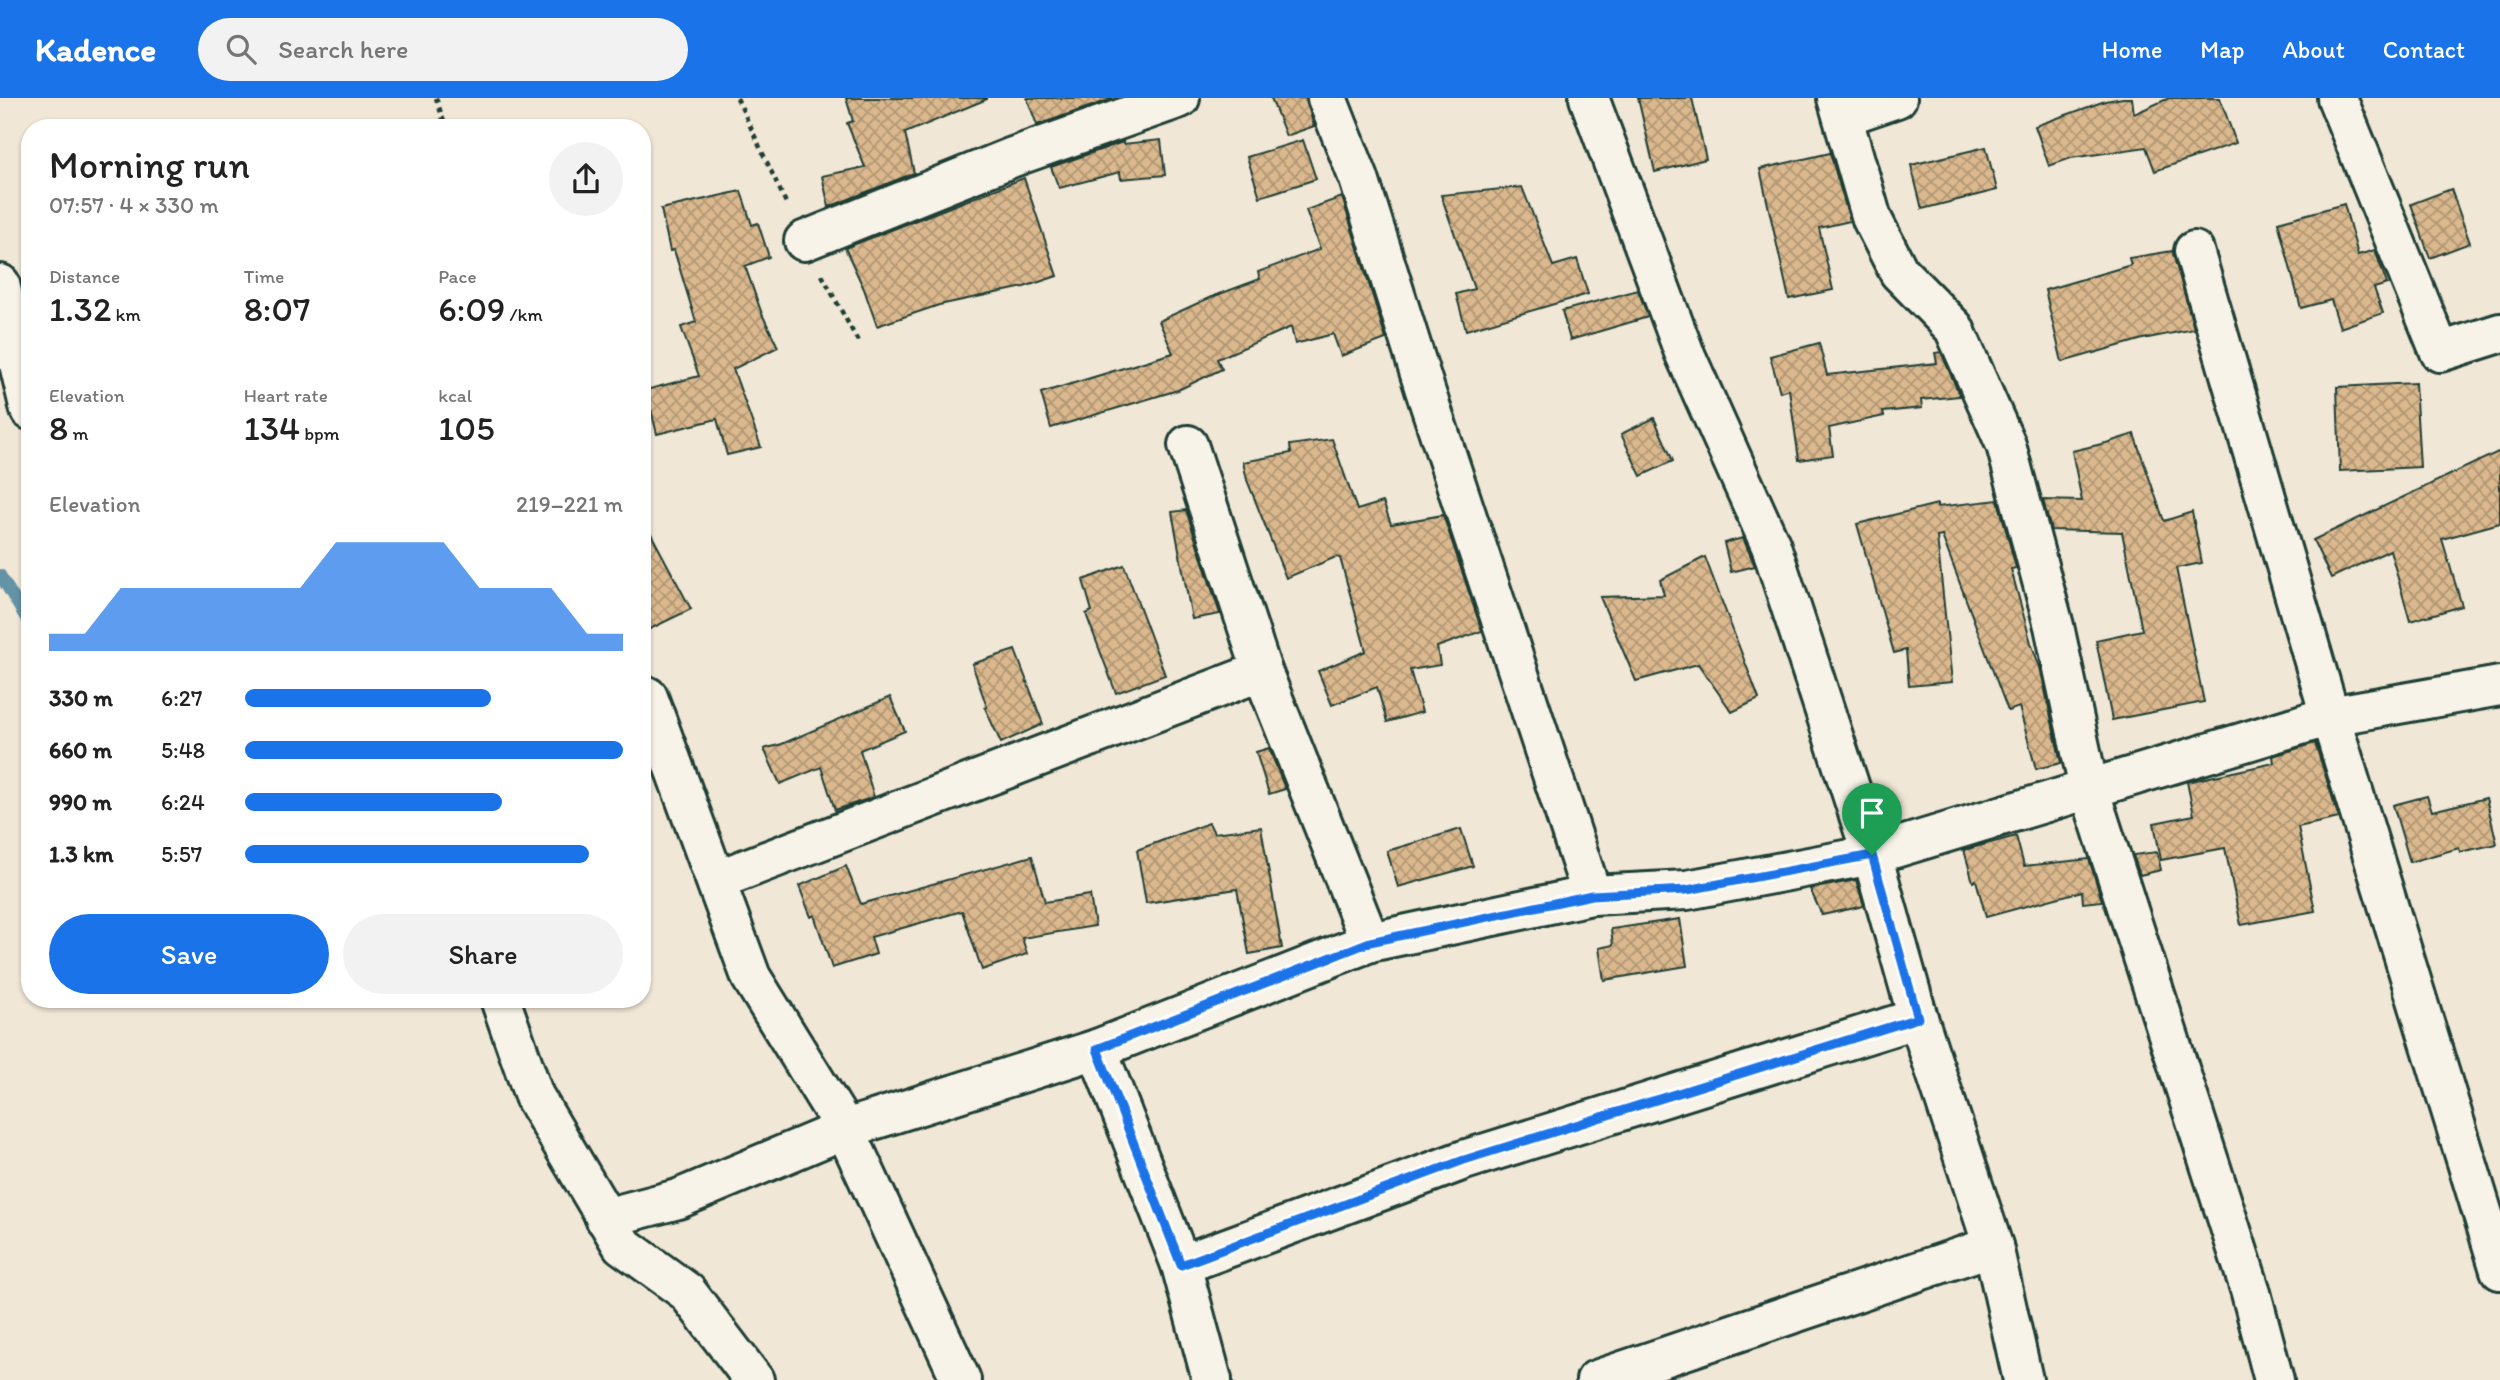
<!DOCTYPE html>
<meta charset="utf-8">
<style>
:root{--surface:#fff;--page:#f2f2f2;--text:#222;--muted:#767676;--accent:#1a73e8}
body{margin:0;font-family:Itim,sans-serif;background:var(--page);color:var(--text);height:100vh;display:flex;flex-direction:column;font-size:26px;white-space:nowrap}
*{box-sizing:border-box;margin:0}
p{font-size:23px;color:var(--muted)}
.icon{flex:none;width:38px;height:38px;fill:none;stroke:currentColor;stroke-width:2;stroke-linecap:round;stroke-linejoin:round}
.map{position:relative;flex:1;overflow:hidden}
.drawer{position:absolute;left:21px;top:21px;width:630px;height:889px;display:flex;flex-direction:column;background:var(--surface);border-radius:28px;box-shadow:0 2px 5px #0004}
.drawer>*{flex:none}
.pin{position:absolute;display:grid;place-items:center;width:60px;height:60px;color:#fff;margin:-72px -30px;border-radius:50% 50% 50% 0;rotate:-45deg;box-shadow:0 0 7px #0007}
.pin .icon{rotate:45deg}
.round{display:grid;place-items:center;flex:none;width:74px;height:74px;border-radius:37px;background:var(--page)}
.headline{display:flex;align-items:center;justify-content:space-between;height:119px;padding:0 28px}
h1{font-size:38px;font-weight:600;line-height:52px}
.figures{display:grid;grid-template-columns:repeat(3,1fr);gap:10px;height:119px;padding:7px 28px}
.figures div{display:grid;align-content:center}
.figures b{font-size:35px;font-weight:600}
.figures small{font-size:19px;font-weight:400}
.figures p{font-size:19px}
.chart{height:196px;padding:14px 28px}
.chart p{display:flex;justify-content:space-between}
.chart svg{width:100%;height:126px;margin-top:7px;fill:var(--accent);opacity:.7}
.primary-button{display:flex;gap:14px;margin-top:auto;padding:14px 28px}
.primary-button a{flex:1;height:80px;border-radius:42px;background:var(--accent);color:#fff;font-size:28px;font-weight:600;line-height:80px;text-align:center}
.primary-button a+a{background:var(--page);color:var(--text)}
ul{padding:0 28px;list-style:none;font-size:23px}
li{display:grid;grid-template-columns:112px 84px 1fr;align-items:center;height:52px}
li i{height:18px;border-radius:9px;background:var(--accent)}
header{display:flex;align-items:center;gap:42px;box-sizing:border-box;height:98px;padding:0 35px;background:var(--accent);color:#fff}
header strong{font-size:33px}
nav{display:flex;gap:38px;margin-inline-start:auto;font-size:24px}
.search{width:490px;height:63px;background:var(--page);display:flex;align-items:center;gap:18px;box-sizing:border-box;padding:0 24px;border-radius:38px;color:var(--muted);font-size:26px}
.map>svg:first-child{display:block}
</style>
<header>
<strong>Kadence</strong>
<div class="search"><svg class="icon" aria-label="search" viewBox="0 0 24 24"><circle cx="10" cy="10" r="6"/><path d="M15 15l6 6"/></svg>Search here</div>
<nav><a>Home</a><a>Map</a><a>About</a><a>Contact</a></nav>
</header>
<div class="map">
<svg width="2500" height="1282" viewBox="0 0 2500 1282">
<defs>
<pattern id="building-cross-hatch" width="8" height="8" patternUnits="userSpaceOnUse" patternTransform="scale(1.75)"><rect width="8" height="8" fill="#dbb88d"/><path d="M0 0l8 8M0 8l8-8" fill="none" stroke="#b19774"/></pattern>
</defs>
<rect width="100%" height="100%" fill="#f1e7d6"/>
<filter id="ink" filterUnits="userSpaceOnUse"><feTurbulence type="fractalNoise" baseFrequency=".0143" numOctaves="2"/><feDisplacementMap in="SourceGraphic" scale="14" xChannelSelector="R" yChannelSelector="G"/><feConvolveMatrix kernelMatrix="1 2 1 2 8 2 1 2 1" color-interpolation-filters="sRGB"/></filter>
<g filter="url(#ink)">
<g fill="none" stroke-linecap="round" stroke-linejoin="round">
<polyline stroke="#6393a5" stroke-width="12" points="0,477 30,527"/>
</g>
<g fill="url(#building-cross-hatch)" stroke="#1f3d34" stroke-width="2">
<polygon points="846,0 987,0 987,1 905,35 914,75 829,109 822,78 865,69 847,25 853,23"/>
<polygon points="1027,0 1112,0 1112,1 1037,27"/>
<polygon points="1271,0 1306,0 1314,28 1286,38"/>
<polygon points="1638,0 1692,0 1706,61 1655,74"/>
<polygon points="2123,0 2132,0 2134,16 2169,0 2220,0 2236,45 2155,73 2146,49 2071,60 2049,68 2035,28 2105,3"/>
<polygon points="1161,42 1165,77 1121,81 1120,74 1059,90 1051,69 1123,44 1123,46"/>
<polygon points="1303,42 1316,81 1260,99 1247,59"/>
<polygon points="1986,49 1997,92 1922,111 1911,67"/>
<polygon points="1830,55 1850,123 1819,130 1833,192 1789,201 1760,71"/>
<polygon points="1024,80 1057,178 1024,189 939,207 877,228 864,191 845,150"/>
<polygon points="1522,89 1553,168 1577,161 1588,196 1466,232 1456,196 1474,191 1441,97"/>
<polygon points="2451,91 2470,145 2430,160 2411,106"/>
<polygon points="741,93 752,127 758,125 769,159 745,168 762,216 778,249 733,271 761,349 727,357 717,321 657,336 646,292 699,278 681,229 696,224 674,152 670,153 661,111"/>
<polygon points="1342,99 1386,241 1341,258 1333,236 1295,246 1291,229 1217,261 1222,271 1178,292 1051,330 1041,295 1173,255 1159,223 1209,200 1260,181 1258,174 1320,151 1306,112"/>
<polygon points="2344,106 2358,157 2375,152 2387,186 2374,190 2383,215 2340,230 2331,202 2301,210 2278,124"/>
<polygon points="2173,153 2194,231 2143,241 2062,264 2045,192 2131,167 2129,160"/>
<polygon points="1638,192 1648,219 1570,242 1562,213"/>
<polygon points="1819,245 1827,277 1937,265 1935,255 1941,254 1960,298 1921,302 1922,310 1883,314 1884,318 1829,330 1833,357 1799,362 1789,291 1780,294 1770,258"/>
<polygon points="2415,285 2420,369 2340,373 2337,289"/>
<polygon points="1654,320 1673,363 1641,378 1621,336"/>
<polygon points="2134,336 2164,423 2192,414 2202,465 2176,470 2204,604 2112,622 2096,542 2142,532 2122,434 2051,432 2043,402 2082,403 2072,353 2106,345"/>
<polygon points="1332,341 1357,412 1383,404 1391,426 1443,417 1482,533 1437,549 1440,567 1410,572 1422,614 1387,624 1377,589 1332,607 1318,573 1366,553 1340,460 1336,459 1286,480 1247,382 1243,364 1291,355 1290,347"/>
<polygon points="2500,353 2500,425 2442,441 2462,508 2410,523 2390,452 2331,480 2313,442"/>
<polygon points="1998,402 2016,470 2011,471 2031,545 2040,569 2061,665 2036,671 2019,609 2008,613 1942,438 1937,439 1952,584 1909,588 1906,552 1894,555 1857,426 1937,406 1937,409"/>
<polygon points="1186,412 1220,516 1192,521 1172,414"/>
<polygon points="642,419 691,511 642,535"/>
<polygon points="1743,440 1755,468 1731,474 1724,445"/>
<polygon points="1705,459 1759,601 1732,614 1698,566 1636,583 1600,499 1664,497 1660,482"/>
<polygon points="1124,467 1165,577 1116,595 1086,516 1092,513 1083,482"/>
<polygon points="1015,552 1043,626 1001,645 985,610 987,609 972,566"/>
<polygon points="890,599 905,633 860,652 874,699 835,712 821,669 780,686 764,651 782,646"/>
<polygon points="2315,645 2339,720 2298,729 2315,813 2241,827 2225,750 2161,762 2154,725 2194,717 2187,684 2274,665 2273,658"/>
<polygon points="1269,650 1285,691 1269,696 1256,654"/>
<polygon points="2427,698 2432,713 2486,700 2497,746 2460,754 2459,750 2410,764 2393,707"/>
<polygon points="1209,725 1214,735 1261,729 1282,850 1249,856 1237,791 1146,805 1137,752"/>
<polygon points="1461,731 1473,768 1398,789 1387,753"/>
<polygon points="2016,738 2024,768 2089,761 2102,803 2083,805 2082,793 1986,819 1976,782 1973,784 1964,752"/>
<polygon points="2157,754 2161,772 2140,777 2133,757"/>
<polygon points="1032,758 1045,804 1090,797 1095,828 1022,840 1027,856 982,872 962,813 871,839 876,856 832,870 814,817 811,819 799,788 846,768 861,806"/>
<polygon points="1856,782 1864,808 1822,817 1810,791"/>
<polygon points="1680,821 1687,868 1604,882 1599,850 1613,847 1611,831"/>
</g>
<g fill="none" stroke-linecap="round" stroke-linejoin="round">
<g stroke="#1f3d34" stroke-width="44">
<g id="minor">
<polyline points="1327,0 1359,81 1426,295 1592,797"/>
<polyline points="1589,0 1684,254 1771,448 1872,757 1918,920 1993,1148 2023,1282"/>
<polyline points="1837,0 1872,121 1899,174 1954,230 2006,347 2054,528 2089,691 2250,1191 2274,1282"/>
<polyline points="2337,0 2440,254 2500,235"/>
<polyline points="1844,18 1897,0"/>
<polyline points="804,143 1013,59 1180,0"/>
<polyline points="2194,153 2330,618 2500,1172"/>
<polyline points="0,186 30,312"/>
<polyline points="1188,347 1262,573 1370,844"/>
<polyline points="642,596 648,599 751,879 845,1031 961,1282"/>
<polyline points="717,782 1262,573"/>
<polyline points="500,901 534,998 622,1147 687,1194 754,1282"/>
<polyline points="1097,951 1181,1167 1212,1282"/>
<polyline points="605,1120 678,1101 845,1031 1097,951 1370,844 1592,797 1687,792 1872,757 2330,618 2500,588"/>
<polyline points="1181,1167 1464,1062 1918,920"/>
<polyline points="1596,1282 1993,1148"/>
</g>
</g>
<g stroke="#1f3d34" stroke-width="4.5" stroke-dasharray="5 5" stroke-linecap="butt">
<polyline points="436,0 446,30"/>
<polyline points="737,0 787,107"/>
<polyline points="822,177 860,247"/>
</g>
<use href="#minor" stroke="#f7f3e8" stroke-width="38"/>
</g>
</g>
<g fill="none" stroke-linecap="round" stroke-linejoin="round" filter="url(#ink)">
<g stroke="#fff" stroke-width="14">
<polygon id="route" points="1872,757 1918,920 1464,1062 1181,1167 1097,951 1370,844 1592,797 1687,792"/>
</g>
<use href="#route" stroke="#1a73e8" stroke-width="9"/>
</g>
</svg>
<div class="pin" style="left:1872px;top:757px;background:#1e9e55"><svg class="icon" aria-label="arrive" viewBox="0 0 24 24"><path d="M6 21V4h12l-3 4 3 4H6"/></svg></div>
<section class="drawer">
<div class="headline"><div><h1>Morning run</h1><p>07:57 · 4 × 330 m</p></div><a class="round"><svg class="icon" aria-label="share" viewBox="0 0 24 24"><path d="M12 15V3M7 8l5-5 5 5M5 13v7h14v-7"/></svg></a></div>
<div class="figures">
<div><p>Distance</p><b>1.32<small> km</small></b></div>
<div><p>Time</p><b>8:07</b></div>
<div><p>Pace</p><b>6:09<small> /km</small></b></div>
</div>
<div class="figures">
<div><p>Elevation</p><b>8<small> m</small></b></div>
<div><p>Heart rate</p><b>134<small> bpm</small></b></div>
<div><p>kcal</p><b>105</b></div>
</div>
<div class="chart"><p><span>Elevation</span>219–221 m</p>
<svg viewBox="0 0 160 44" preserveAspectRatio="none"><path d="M0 44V38L10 38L20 22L30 22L40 22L50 22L60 22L70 22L80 6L90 6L100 6L110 6L120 22L130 22L140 22L150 38L160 38V44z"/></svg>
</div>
<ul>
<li><b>330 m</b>6:27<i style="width:65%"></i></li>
<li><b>660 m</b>5:48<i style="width:100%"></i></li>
<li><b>990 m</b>6:24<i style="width:68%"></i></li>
<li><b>1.3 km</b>5:57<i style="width:91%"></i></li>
</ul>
<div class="primary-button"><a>Save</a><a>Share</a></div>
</section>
</div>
